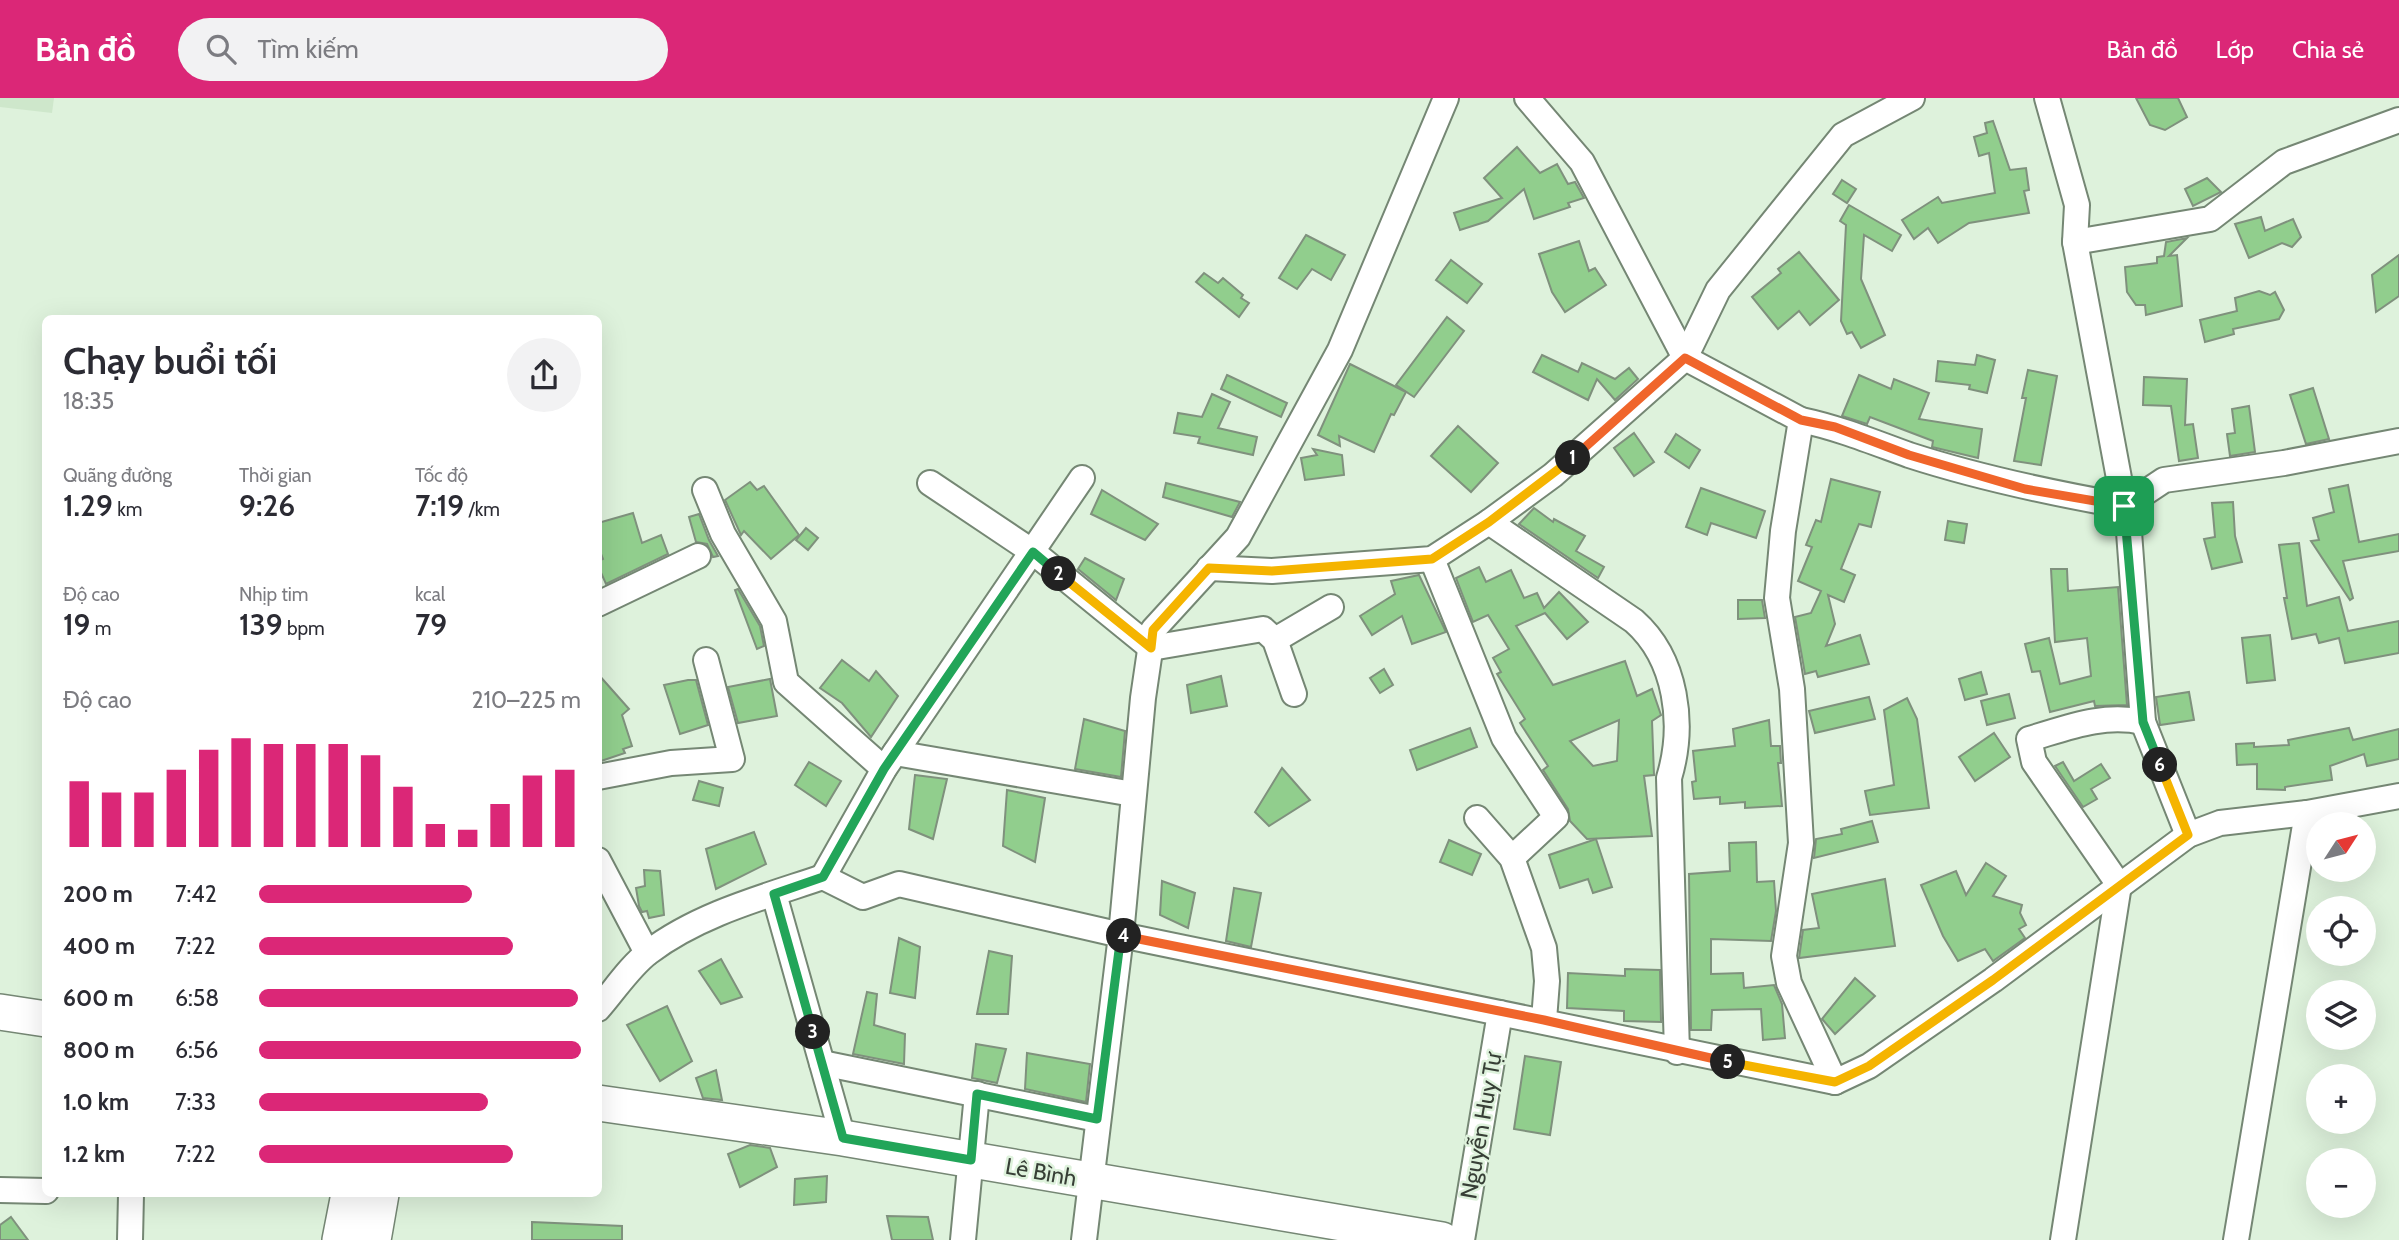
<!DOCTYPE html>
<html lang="vi">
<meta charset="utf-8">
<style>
:root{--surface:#fff;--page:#f2f2f3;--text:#2b2b33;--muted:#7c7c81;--accent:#db2777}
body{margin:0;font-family:Cabin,sans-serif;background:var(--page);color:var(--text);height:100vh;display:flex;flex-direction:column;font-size:26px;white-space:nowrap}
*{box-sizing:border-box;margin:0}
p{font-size:23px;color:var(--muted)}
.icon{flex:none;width:38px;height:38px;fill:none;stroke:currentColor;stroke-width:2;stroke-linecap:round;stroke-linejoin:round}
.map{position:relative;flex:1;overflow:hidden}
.sheet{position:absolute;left:42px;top:217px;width:560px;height:882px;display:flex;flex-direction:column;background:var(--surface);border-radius:10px;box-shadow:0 7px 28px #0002}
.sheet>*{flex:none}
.needle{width:46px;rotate:54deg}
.controls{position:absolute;left:2306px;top:714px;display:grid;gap:14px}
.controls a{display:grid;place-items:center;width:70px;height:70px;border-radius:50%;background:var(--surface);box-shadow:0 7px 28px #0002;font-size:35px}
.pin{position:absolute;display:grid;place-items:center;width:60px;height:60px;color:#fff;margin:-30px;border-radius:14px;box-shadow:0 4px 10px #0006}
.km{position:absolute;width:35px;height:35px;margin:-18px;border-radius:50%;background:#222;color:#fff;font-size:19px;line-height:35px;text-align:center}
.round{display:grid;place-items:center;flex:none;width:74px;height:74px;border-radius:37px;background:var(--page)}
.summary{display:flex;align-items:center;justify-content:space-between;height:119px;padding:0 21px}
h1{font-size:38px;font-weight:600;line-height:52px}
.metrics{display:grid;grid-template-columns:repeat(3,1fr);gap:10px;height:119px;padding:7px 21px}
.metrics div{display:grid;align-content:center}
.metrics b{font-size:30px;font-weight:600}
.metrics small{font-size:19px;font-weight:400}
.metrics p{font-size:19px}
.chart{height:196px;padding:14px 21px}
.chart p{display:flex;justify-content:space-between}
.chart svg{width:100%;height:126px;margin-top:7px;stroke:var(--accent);stroke-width:6}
ul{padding:0 21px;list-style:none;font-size:23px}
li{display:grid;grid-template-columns:112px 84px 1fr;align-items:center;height:52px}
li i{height:18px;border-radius:9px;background:var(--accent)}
header{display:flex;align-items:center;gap:42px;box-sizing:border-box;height:98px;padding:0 35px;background:var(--accent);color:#fff}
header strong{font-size:33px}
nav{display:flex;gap:38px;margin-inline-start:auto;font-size:24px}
.search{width:490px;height:63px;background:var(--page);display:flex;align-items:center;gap:18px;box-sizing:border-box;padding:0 24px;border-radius:38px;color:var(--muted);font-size:26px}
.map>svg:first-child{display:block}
</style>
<header>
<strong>Bản đồ</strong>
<div class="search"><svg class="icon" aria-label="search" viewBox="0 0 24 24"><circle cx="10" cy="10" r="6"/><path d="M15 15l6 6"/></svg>Tìm kiếm</div>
<nav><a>Bản đồ</a><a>Lớp</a><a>Chia sẻ</a></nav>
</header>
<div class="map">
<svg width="2399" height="1142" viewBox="0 0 2399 1142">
<rect width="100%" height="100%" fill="#def2dc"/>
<polygon fill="#cee7cb" points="0,0 54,0 52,15 0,9"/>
<g fill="#91ce8d" stroke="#7f917d" stroke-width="2" fill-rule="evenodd">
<polygon points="2136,0 2178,0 2187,19 2165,32 2150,27"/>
<polygon points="1993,23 2010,72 2026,70 2029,92 2024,93 2029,115 1969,125 1938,145 1928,130 1914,141 1902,122 1938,99 1942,105 1995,95 1989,55 1979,58 1974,39 1987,35 1985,25"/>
<polygon points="1517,49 1540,75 1557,66 1568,86 1575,84 1584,100 1568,105 1570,109 1534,121 1524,91 1488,123 1460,132 1454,115 1502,100 1484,80"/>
<polygon points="2207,80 2221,94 2193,108 2185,91"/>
<polygon points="1842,82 1856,91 1847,105 1833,96"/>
<polygon points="1849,107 1901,137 1892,153 1864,137 1861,181 1885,237 1861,250 1852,234 1847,236 1841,223 1846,127 1840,123"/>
<polygon points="2261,119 2265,133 2293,121 2301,139 2292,149 2282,145 2249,160 2235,126"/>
<polygon points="1306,137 1345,157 1331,182 1312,171 1297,191 1279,180"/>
<polygon points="2187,140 2169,158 2177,157 2182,208 2146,217 2145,207 2136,207 2127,194 2125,169 2157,165 2157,159 2164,158 2166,144"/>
<polygon points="1579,143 1589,173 1595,170 1606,187 1565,214 1552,194 1539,156"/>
<polygon points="1799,154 1839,202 1810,227 1799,213 1778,231 1752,199 1781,175 1778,171"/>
<polygon points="2399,157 2399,198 2376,214 2372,177"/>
<polygon points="1451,162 1482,186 1467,205 1436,182"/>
<polygon points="1204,175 1218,185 1223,180 1243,197 1241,200 1249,205 1239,219 1196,184"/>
<polygon points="2259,193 2270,197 2275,194 2284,212 2279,221 2233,231 2234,236 2205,244 2200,222 2237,213 2235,200"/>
<polygon points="1447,219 1464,233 1414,299 1396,287"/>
<polygon points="1542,257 1578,274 1582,265 1615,281 1629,270 1638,281 1615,302 1597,281 1588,302 1533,274"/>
<polygon points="1977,257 1995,262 1987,295 1969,291 1970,287 1936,283 1938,263 1975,267"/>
<polygon points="1350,266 1406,294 1394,317 1391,316 1374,354 1339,338 1340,348 1318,337"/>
<polygon points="2028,272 2057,278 2041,367 2014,363 2026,300 2022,300"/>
<polygon points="1227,277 1287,305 1281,319 1221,291"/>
<polygon points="1859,277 1891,291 1894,281 1929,295 1919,321 1982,331 1978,360 1932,349 1933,343 1870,319 1867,326 1842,318"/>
<polygon points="2144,279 2187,281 2185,327 2193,326 2198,360 2179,363 2171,308 2143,307"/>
<polygon points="2313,290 2329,341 2306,346 2290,297"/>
<polygon points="1212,296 1230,304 1218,330 1257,339 1253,357 1198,345 1200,339 1174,335 1178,315 1202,319"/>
<polygon points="2249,308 2255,354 2230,358 2227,336 2235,335 2232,311"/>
<polygon points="1458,328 1498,365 1471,394 1431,358"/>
<polygon points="1634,335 1654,364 1634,378 1614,350"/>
<polygon points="1676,336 1700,352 1689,370 1665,354"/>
<polygon points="1313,351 1342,357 1344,377 1305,382 1301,360 1317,357"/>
<polygon points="1831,381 1880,394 1871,429 1859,426 1841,471 1855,477 1844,504 1828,497 1835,526 1826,548 1860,537 1869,566 1818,579 1816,573 1805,576 1795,519 1811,515 1821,493 1798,483 1812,449 1806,447 1816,422 1821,424"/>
<polygon points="750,384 757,392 764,388 799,437 771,461 744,433 741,437 725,402"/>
<polygon points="1166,385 1240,404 1232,419 1163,399"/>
<polygon points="2348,387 2359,444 2399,436 2399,453 2343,463 2353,500 2350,502 2311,443 2319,442 2313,420 2334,414 2329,391"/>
<polygon points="1701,390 1765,413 1756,440 1711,425 1707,437 1686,429"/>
<polygon points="1102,392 1158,426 1145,442 1091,416"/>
<polygon points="2233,404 2235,438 2242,464 2212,471 2204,441 2215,439 2212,405"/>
<polygon points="1534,410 1553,424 1554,421 1585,438 1576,453 1604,469 1598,480 1519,426"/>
<polygon points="633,415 642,445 661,437 668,456 606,486 598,468 598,463 603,461 598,448 598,425"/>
<polygon points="699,416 709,442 718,458 713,459 707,446 696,444 689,419"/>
<polygon points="1948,423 1967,426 1964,445 1945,442"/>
<polygon points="806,430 818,440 808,452 796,442"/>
<polygon points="2299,445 2307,508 2339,499 2348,533 2399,523 2399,555 2345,565 2339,540 2319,545 2316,536 2292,541 2284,500 2287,500 2279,447"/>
<polygon points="1085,460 1124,481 1116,502 1078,471"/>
<path d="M1479 469 1486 484 1511 472 1524 500 1537 495 1544 510 1559 494 1588 524 1567 541 1545 515 1516 528 1553 587 1625 563 1637 598 1652 591 1661 617 1652 623 1654 677 1644 678 1652 738 1587 741 1570 723 1568 711 1543 672 1548 668 1520 625 1525 621 1497 576 1501 574 1493 560 1509 551 1488 517 1473 524 1456 480ZM1619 622 1617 663 1593 668 1570 643Z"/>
<polygon points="2051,471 2067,471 2068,493 2118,489 2127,607 2095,608 2094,603 2050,614 2040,573 2032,574 2025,546 2049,540 2060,586 2091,578 2087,540 2055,544"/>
<polygon points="1419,477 1446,534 1412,546 1402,518 1372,537 1360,518 1395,496 1391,483"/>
<polygon points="738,491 760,528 764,548 757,551 735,492"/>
<polygon points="1738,502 1762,502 1765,520 1738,521"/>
<polygon points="2270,537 2275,582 2247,585 2242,540"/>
<polygon points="842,562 869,583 876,573 898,598 871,639 842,605 820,590"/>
<polygon points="1384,571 1393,587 1380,595 1370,580"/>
<polygon points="1981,574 1987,596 1965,602 1959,581"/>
<polygon points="598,576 629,611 622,617 632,648 623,651 625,655 598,664"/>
<polygon points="1221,578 1227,608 1191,615 1187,587"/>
<polygon points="770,581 777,618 738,625 728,589"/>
<polygon points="688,582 696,582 708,627 680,636 664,587"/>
<polygon points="2189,594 2194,622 2160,627 2156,599"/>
<polygon points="2009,596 2015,620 1987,627 1981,603"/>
<polygon points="1869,599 1875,621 1815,635 1809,613"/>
<polygon points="1907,600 1917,621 1929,710 1870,717 1865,693 1894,687 1884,612"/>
<polygon points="1084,621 1125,633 1121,679 1075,671"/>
<polygon points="1769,622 1771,648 1780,648 1781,665 1778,665 1782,708 1745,710 1745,704 1720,706 1720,699 1694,701 1692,684 1696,683 1693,653 1735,648 1733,631"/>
<polygon points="1470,630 1477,649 1417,672 1410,652"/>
<polygon points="2349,630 2353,642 2399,631 2399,661 2367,668 2364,656 2330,668 2332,682 2285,689 2285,692 2257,691 2257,666 2237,667 2236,646 2254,645 2254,649 2289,647 2288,642"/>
<polygon points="1994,635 2010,659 1975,683 1959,659"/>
<polygon points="809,664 841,683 826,708 795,687"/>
<polygon points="2063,664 2074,683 2101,666 2110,680 2091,691 2097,701 2083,709 2055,668"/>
<polygon points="1282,670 1310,702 1269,728 1255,714"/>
<polygon points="915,677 947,681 933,741 909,731"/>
<polygon points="699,683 723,690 719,708 693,702"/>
<polygon points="1007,692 1045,700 1035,764 1003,748"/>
<polygon points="1872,723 1878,744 1814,760 1816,741 1842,736 1841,731"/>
<polygon points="754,734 766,766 716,791 706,751"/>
<polygon points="1596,741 1612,789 1593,795 1588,781 1560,790 1549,757"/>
<polygon points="1449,742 1481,756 1472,777 1440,764"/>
<polygon points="1756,744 1757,784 1774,783 1776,813 1771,843 1711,841 1711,876 1743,875 1744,890 1774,887 1782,906 1785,940 1763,942 1761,911 1712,912 1711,932 1691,932 1689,776 1730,773 1729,745"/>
<polygon points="1986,765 2006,778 1993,798 2022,807 2020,815 2026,827 2019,831 2025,840 1993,863 1985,851 1958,863 1943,838 1921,787 1956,773 1966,797"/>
<polygon points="644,772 660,773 664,817 649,820 647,813 642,814 639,808 636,790 645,788"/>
<polygon points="1885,781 1895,848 1799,860 1803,832 1819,830 1812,796"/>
<polygon points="1162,783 1195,795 1188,830 1160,817"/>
<polygon points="1234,790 1261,795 1251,849 1226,843"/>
<polygon points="899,840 920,849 915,900 890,895"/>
<polygon points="989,853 1012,858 1008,916 977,916"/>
<polygon points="721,861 742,899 721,906 699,873"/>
<polygon points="1625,871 1660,872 1661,924 1624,923 1624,913 1567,910 1568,875 1625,878"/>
<polygon points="1855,880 1875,898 1835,936 1822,921"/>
<polygon points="867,894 877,896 874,927 905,936 904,966 853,956"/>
<polygon points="667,908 692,963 660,983 627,927"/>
<polygon points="976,946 1006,951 997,985 972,980"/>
<polygon points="1027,955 1090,966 1086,1004 1025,991"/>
<polygon points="1525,958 1561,964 1550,1037 1514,1031"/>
<polygon points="716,972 722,1002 703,1000 696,980"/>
<polygon points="750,1047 770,1050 777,1069 740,1089 728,1056"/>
<polygon points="827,1078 826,1104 794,1107 795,1081"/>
<polygon points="887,1118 928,1119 933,1142 892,1142"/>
<polygon points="11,1119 28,1142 0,1142 0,1127"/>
<polygon points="532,1124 622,1128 622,1142 532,1142"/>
</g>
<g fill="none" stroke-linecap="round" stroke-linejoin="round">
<g stroke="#758774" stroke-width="28">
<g id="street">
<polyline points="1527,0 1582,64 1685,260 1801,322 1783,433 1777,500 1792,591 1801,745 1784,858 1789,885 1835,984"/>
<polyline points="2047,0 2077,107 2075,144 2129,434 2143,624 2188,737"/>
<polyline points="2075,144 2210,121 2284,64 2399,22"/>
<path d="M1801 322C1839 330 1873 344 1909 357 1980 380 2051 395 2125 408L2164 382 2284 365 2399 343"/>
<polyline points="930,385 1033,454 1151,550 1263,531 1275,542 1294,596"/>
<polyline points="705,392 723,436 774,523 786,584 884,671"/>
<path d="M1489 424 1634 523C1677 561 1685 627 1669 680L1677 954"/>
<polyline points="1432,461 1504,640 1556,719 1512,760"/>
<polyline points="1209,470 1272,473 1432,461 1489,424 1553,377 1685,260 1718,192 1843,37 1912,0"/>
<polyline points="598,506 698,458"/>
<polyline points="1275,542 1331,509"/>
<polyline points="895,655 1133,696"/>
<polyline points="598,679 671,665 732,661 706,562"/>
<polyline points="1477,720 1512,760 1544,850 1547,883 1544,922"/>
<polyline points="598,762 647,855"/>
<polyline points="823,779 884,671 1082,380"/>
<polyline points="774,796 843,1040"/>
<path d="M598 911C614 893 630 868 649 854 699 816 764 799 823 779L863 799 899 786 1121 837 1835 984 1869 968 1993 882 2188 737 2220 725 2307 715 2399 698"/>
<polyline points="822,965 1097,1021"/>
<polyline points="0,1092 46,1093"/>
<polyline points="130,1142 131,1096"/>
<polyline points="963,1142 977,996"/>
<polyline points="1084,1142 1121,837 1143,600 1153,532 1238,439 1340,252 1446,0"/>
<polyline points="1462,1142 1500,915"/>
<path d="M2063 1142 2119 787 2034 664 2029 641C2067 630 2103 615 2143 624"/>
<polyline points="2236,1142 2307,715"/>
</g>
</g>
<g stroke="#758774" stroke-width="38">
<g id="secondary">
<polyline points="0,914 46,921"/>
<polyline points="598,1005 843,1040 1442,1142"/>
<polyline points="340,1142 349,1096"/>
<polyline points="373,1142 381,1096"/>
</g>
</g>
<use href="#street" stroke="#fff" stroke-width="24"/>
<use href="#secondary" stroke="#fff" stroke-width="35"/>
</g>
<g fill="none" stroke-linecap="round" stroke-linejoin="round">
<g stroke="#fff" stroke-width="14">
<polyline id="split-1" points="1573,360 1685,260 1801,322 1835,329 1909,357 2025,391 2124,408"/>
</g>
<g stroke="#fff" stroke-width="14">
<polyline id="split-2" points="1059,476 1151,550 1153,532 1209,470 1272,473 1432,461 1489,424 1573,360"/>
</g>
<g stroke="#fff" stroke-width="14">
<polyline id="split-3" points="813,934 774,796 823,779 884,671 1033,454 1059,476"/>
</g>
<g stroke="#fff" stroke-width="14">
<polyline id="split-4" points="813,934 843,1040 971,1062 977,996 1097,1021 1121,837 1124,838"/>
</g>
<g stroke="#fff" stroke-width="14">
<polyline id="split-5" points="1124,838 1544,922 1728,964"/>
</g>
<g stroke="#fff" stroke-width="14">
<polyline id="split-6" points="1728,964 1835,984 1869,968 1993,882 2188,737 2160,667"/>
</g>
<g stroke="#fff" stroke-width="14">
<polyline id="split-7" points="2124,408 2143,624 2160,667"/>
</g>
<use href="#split-1" stroke="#f0652b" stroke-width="9"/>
<use href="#split-2" stroke="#f5b400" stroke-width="9"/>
<use href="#split-3" stroke="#22a559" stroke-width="9"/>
<use href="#split-4" stroke="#22a559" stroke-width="9"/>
<use href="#split-5" stroke="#f0652b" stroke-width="9"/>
<use href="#split-6" stroke="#f5b400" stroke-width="9"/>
<use href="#split-7" stroke="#22a559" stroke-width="9"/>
</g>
<g text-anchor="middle" stroke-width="5" stroke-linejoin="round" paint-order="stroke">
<g font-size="23" fill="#373f36" stroke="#def2dc">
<text transform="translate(1481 1028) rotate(-80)" y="8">Nguyễn Huy Tự</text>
<text transform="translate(1041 1074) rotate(10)" y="8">Lê Bình</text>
</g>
</g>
</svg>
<div class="controls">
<a><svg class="needle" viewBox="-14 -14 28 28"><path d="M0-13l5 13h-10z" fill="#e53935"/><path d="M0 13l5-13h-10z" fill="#7c7c81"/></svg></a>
<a><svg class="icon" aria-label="locate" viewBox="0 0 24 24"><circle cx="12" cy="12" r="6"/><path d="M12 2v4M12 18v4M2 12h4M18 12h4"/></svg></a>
<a><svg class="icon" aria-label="layers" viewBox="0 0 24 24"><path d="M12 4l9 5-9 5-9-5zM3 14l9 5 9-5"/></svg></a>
<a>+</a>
<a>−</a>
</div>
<div class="pin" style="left:2124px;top:408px;background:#1e9e55"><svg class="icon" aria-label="arrive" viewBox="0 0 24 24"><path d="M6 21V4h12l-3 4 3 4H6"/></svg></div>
<b class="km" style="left:1573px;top:360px">1</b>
<b class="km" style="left:1059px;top:476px">2</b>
<b class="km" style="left:813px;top:934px">3</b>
<b class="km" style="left:1124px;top:838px">4</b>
<b class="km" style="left:1728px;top:964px">5</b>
<b class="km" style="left:2160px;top:667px">6</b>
<section class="sheet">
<div class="summary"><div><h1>Chạy buổi tối</h1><p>18:35</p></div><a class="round"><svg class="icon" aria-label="share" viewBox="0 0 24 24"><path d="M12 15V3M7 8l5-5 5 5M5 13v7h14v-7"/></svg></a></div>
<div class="metrics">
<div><p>Quãng đường</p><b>1.29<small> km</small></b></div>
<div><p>Thời gian</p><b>9:26</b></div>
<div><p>Tốc độ</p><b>7:19<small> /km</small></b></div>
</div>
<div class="metrics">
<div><p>Độ cao</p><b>19<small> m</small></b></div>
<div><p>Nhịp tim</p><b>139<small> bpm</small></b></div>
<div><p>kcal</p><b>79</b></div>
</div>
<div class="chart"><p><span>Độ cao</span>210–225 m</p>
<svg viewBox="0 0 160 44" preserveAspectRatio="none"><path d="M5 44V21M15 44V25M25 44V25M35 44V17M45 44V10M55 44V6M65 44V8M75 44V8M85 44V8M95 44V12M105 44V23M115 44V36M125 44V38M135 44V29M145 44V19M155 44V17"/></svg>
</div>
<ul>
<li><b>200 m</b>7:42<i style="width:66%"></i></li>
<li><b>400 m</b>7:22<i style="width:79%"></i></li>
<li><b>600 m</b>6:58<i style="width:99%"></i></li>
<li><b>800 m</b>6:56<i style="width:100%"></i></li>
<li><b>1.0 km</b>7:33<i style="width:71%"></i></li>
<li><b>1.2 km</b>7:22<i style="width:79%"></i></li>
</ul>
</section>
</div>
